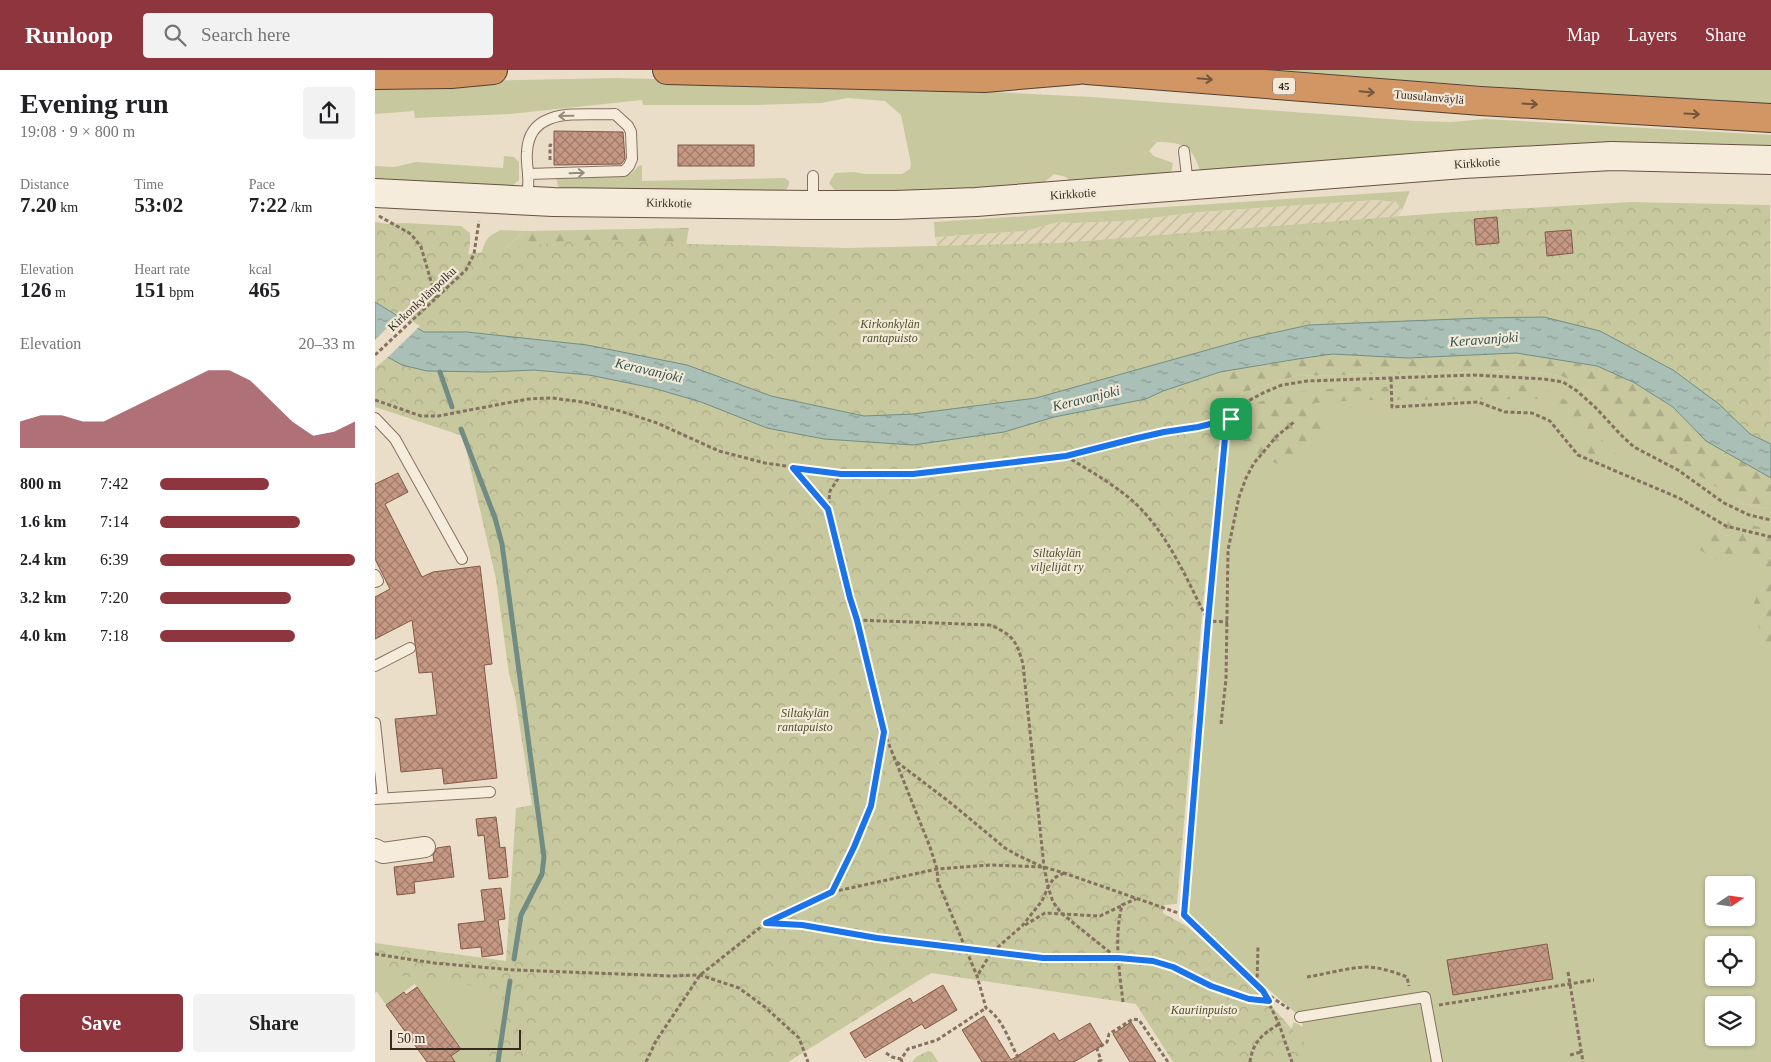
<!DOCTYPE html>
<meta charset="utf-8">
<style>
:root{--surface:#fff;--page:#f2f2f2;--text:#202124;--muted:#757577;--accent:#8f353e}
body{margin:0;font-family:Georgia,serif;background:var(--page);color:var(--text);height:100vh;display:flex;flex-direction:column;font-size:19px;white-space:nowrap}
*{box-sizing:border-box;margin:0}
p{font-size:16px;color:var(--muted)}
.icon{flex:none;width:28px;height:28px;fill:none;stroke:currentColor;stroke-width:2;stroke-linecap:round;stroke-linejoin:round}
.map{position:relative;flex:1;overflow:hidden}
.panel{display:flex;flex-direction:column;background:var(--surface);width:375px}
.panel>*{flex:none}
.needle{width:32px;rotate:77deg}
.controls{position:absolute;left:1330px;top:806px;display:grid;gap:10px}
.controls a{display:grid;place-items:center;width:50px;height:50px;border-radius:5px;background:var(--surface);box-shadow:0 1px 4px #0004;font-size:25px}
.scale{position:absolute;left:15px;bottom:12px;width:131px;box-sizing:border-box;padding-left:5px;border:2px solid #382a22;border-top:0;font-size:14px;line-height:18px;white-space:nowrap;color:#382a22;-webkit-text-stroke:4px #f3e9d8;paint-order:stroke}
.pin{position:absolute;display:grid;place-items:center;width:42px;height:42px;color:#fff;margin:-21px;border-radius:10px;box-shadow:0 2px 8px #0006}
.round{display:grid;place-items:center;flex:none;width:52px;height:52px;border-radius:5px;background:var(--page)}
.headline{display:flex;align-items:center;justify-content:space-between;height:85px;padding:0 20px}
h1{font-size:28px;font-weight:600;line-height:38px}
.metrics{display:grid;grid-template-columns:repeat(3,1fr);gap:8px;height:85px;padding:5px 20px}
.metrics div{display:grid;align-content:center}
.metrics b{font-size:21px;font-weight:600}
.metrics small{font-size:14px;font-weight:400}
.metrics p{font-size:14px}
.chart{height:140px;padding:10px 20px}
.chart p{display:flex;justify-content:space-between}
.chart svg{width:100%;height:90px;margin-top:5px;fill:var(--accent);opacity:.7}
.primary-button{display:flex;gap:10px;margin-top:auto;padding:10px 20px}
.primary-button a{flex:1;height:58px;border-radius:5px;background:var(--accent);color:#fff;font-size:20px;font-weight:600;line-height:58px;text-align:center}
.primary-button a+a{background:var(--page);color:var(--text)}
ul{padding:0 20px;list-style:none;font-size:16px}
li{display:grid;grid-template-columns:80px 60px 1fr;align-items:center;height:38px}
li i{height:12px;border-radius:6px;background:var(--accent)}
header{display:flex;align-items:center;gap:30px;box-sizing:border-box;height:70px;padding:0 25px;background:var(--accent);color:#fff}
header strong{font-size:24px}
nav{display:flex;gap:28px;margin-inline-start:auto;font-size:18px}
.search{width:350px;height:45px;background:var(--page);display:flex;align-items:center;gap:12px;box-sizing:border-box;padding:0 18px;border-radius:5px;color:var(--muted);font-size:19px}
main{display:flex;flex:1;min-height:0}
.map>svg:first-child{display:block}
</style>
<header>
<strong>Runloop</strong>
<div class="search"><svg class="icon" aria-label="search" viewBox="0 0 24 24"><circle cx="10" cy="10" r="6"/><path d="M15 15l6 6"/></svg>Search here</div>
<nav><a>Map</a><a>Layers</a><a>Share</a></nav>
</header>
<main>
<section class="panel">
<div class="headline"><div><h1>Evening run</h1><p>19:08 · 9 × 800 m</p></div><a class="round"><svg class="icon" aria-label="share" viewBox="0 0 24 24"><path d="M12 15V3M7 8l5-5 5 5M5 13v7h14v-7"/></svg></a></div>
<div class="metrics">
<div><p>Distance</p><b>7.20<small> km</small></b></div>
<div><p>Time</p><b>53:02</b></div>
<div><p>Pace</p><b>7:22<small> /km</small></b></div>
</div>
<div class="metrics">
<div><p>Elevation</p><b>126<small> m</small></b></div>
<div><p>Heart rate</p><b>151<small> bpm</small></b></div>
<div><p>kcal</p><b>465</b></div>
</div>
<div class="chart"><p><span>Elevation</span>20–33 m</p>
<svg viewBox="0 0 160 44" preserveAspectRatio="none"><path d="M0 44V31L10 28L20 28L30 31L40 31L50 26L60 21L70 16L80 11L90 6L100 6L110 11L120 21L130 31L140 38L150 36L160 31V44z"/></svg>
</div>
<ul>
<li><b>800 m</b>7:42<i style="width:56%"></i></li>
<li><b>1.6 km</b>7:14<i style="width:72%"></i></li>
<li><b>2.4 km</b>6:39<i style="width:100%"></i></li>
<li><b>3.2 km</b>7:20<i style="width:67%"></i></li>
<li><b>4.0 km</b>7:18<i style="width:69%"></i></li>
</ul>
<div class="primary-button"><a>Save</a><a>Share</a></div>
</section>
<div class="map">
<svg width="1396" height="992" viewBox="0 0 1396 992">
<defs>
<pattern id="farmland-furrows" width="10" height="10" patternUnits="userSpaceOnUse" patternTransform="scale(1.25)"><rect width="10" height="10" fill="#e0d5b7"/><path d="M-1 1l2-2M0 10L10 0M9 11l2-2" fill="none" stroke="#c1b79d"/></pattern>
<pattern id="forest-firs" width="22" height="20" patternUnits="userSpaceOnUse" patternTransform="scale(1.25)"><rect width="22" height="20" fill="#c7c89e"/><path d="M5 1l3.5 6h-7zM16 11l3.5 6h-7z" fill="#acac88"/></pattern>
<pattern id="park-crowns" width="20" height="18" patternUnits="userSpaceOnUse" patternTransform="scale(1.25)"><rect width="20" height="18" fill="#c7c89e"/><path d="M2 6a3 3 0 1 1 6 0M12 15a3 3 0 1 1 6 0" fill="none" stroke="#acac88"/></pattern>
<pattern id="water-ripples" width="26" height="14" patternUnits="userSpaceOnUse" patternTransform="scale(1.25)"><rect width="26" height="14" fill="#aac0b7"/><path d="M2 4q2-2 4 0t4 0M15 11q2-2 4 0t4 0" fill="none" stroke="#8b9c94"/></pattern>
<pattern id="building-cross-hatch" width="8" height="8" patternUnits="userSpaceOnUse" patternTransform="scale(1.25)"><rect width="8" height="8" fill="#c59883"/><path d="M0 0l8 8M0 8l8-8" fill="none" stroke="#a17c6b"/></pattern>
</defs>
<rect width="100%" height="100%" fill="#ebdec9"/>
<polygon fill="url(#farmland-furrows)" points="1001,130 1021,132 1027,140 1018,157 684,224 583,253 560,167 651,161 683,152 699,153 751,151 825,142"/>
<g fill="#c7c89e" fill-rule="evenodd">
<polygon points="885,0 1396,0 1396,36"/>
<path d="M241 8 459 14 716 27 1040 51 1076 52 1110 49 1396 65V79L1172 75 1093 79 1034 87 863 100 825 101C818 76 807 72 782 72L774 81 779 86 798 93 796 104 699 115 691 107 679 104 665 116 616 119 462 123 454 113 460 103 479 102 490 104H527L535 99 536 94 526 45 510 31 473 28 446 33 380 35H268L267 30 135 44 40 48 39 41 0 44V13Z"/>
<polygon points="129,86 139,87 144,92 144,110 135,118 0,110 0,96 19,97 41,92 128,98"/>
<path d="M267 95V111L410 108 414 111C415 116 412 119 408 122L189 121 183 116 181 107 185 106 253 105 260 100 263 96Z"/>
<polygon points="1035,121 1027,140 1021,132 1001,130 825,142 751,151 699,153 683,152 651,161 560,167 559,152"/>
<path d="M126 160 150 161 93 211C96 205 102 198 104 190 110 175 108 167 126 160Z"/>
<path d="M159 300 326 332 679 347 771 329 788 321 835 305 843 336 876 320 920 306 1156 301 1189 307 1221 326 1366 433 1396 440V992H925L915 962 919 952 928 957 925 947 809 845 833 551 856 349 865 336 846 347 600 393 52 301 114 302ZM1339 815H1371V848H1339ZM1339 875H1371V908H1339ZM1339 935H1371V968H1339Z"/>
<polygon points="0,887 129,906 263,992 80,992 76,986 86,978 40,914 11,935 2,922 0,923"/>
</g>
<g fill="url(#forest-firs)">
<polygon points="314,158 311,175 72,230 150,161"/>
<polygon points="1141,283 1222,296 1258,312 1298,337 1331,371 1396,408 1396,440 1366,433 1296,387 1221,326 1189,307 1156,301 920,306 876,320 843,336 835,305 845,302 957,284 1033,288"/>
<polygon points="1156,315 1180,324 1210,341 1224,367 1243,386 1229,389 1214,384 1198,349 1169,329 987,330 939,333 949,363 908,396 858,376 861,352 881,333 914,322 981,317"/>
<polygon points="1350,448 1396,460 1396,589 1389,585 1379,533 1392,501 1376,482 1350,496 1325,480 1333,459"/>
</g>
<g fill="url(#park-crowns)">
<polygon points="1256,132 1395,135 1396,374 1375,364 1344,334 1298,300 1169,247 1106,248 934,255 875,268 661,328 538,344 489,346 396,326 312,295 212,275 92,262 49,262 0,232 0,152 13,154 29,153 86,156 95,163 95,175 93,184 184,172 228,169 316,174 472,178 686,173 1065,143"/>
<polygon points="13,287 27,295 52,301 114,302 159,300 214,305 278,318 449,369 538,375 629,362 679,347 771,329 788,321 835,305 848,356 828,533 802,834 789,835 788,843 813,857 884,922 932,976 937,992 798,992 761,934 556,903 413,992 113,992 127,920 0,902 0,873 131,891 141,738 157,735 140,626 134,604 121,509 88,366 0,337 0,298"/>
<polygon points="553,981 557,982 563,992 537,992 541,987"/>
</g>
<polygon fill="url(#water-ripples)" stroke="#718d83" points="0,232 49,262 92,262 212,275 312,295 396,326 489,346 538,344 661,328 875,268 934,255 1106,248 1169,247 1225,261 1298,300 1344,334 1375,364 1396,374 1396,408 1331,371 1298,337 1258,312 1222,296 1141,283 1033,288 957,284 923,289 845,302 788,321 771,329 679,347 629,362 538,375 449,369 392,358 326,332 278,318 214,305 159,300 114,302 52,301 27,295 0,280"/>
<polygon fill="#ebdec9" points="26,244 45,256 11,289 0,283 0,270"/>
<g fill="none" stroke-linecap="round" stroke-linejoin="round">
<g stroke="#718d83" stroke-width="5">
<polyline points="65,302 77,337"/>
<polyline points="86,359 120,448 127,474 169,787 167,804 146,845 139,889"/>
<polyline points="123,992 135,911"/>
</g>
</g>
<g fill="url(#building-cross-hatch)" stroke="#835948">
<polygon points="179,61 248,62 250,89 246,94 179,95"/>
<rect x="303" y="75" width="76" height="21"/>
<polygon points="1122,147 1124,173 1101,175 1099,149"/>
<polygon points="1196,160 1198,183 1172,186 1170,162"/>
<polygon points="23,403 33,422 10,434 47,507 58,502 105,496 117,594 109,595 122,708 69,714 67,698 26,702 20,649 62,645 57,602 44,603 37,550 0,569 0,527 15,519 0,489 0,414"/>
<polygon points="121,747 125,778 130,777 133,807 114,809 109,765 103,766 101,749"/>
<polygon points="75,776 79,807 39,812 40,823 22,825 19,797 59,792 58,785 62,778"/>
<polygon points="126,818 130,849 123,850 128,884 107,887 106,877 86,879 83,854 110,851 106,820"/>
<polygon points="1172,874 1178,909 1078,925 1072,890"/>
<polygon points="568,915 582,940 550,959 547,954 490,988 475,963 535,928 538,933"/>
<polygon points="42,917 86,979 76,986 80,992 52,992 11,935 29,922 31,925"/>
<polygon points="609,946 636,990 679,963 684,971 715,953 728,975 699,992 607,992 587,960"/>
<polygon points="756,952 781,992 755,992 738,964"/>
</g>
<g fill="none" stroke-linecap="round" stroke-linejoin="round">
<g stroke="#86705f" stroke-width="12">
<g id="lane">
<polyline points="809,81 813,114"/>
<polyline points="438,106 438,135"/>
<path d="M152 129C153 121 154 113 153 105 153 98 151 90 152 82 154 35 207 46 240 44L253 56 256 62 257 89 254 96 249 101 153 104"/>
<polyline points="0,348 20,369 87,489"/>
<polyline points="0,505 3,511 0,512"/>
<polyline points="0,596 35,578"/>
<polyline points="0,653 8,728"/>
<polyline points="0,729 115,722"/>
<polyline points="925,947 1050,927 1062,992"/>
</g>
</g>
<g stroke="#86705f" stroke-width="22">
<polyline id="street" points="0,779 8,783 50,777"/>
</g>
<g stroke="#685142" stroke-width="30">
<polyline id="secondary" points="0,123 178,132 438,135 521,135 601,132 1088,94 1237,86 1396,90"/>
</g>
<g stroke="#543f33" stroke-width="30">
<g id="highway">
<polyline points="292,0 609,8 703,0"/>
<polyline points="712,0 1106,31 1396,48"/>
<polyline points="0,5 76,4 118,0"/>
</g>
</g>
<g stroke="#86705f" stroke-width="3" stroke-dasharray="4 2.5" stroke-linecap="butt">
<polyline points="175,90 175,75 179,76"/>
<polyline points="4,146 36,164 46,177 61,228"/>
<polyline points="0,285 91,200 99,184 104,151"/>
<polyline points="1016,308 1017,337 1103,332 1130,342 1157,343 1175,351 1203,385 1304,428 1351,456 1396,467"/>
<polyline points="0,330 46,346 63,346 153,329 177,328 208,332 245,341 282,353 344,381 390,393 466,404 538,405 691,386 789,362 823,357 856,349 873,331 888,323 907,315 932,311 1099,305 1169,309 1188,312 1202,321 1220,337 1246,365 1259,377 1303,400 1349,433 1374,445 1396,450"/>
<path d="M691 386C716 402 743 416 764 437 795 468 813 512 833 551L853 552"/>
<polyline points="418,398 452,439"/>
<path d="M482 550 615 555C638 565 641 570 648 594L669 797 673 817 667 831 647 856 616 883 602 906"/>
<polyline points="846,654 851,609 853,480 864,427 871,408 879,393 902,366 919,352"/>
<path d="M509 662 555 777 562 799 563 812 602 906 611 938C630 950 634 974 646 992"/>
<polyline points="522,692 577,734 630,778 644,786 666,796"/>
<polyline points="689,803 679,808 673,817 678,832 686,843 742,888"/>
<polyline points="457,822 479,777 496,736 509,662 482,550 475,528 453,439 455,421 466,404"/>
<polyline points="809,845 833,551 850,368 856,350"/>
<polyline points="392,853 427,855 502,868 668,888 743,888 777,891 798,897 835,916 874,929 893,931"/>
<polyline points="650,855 670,843 725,846 746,836"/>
<polyline points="0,884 59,893 139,900 295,906 325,905 364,918 390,937 424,968 433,992"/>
<polyline points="1193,902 1208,992"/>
<path d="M932 907C951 904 971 898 990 897 1004 897 1020 902 1032 907L1034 916"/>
<polyline points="882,914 883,876"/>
<polyline points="889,923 904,954 917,992"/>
<path d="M748 932C744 899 739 867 747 835L761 829"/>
<polyline points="1064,935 1219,910"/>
<polyline points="511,983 517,987 526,989"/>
<polyline points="1195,985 1206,982"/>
<polyline points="271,992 281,971 325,905 391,853 457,822 562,799 616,795 669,797 689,803 809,845 888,921 914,939"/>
<polyline points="527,992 526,989 533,979 562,970 611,938"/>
<polyline points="723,992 726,990 722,979 732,972 734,964 758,949 764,950 793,992"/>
<path d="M875 992C878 971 887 965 904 954"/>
</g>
<use href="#lane" stroke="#f6ecdc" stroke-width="10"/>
<use href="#street" stroke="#f6ecdc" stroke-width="20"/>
<use href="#secondary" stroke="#f6ecdc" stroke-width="28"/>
<use href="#highway" stroke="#d19663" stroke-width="28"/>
</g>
<defs><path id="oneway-shaft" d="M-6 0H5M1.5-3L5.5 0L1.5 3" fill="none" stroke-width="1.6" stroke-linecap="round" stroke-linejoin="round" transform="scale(1.25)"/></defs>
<g stroke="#75553c">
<use href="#oneway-shaft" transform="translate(830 9) rotate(5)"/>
<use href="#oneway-shaft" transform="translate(992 22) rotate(5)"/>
<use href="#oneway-shaft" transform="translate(1155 34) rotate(3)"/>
<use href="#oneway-shaft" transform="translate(1317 44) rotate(3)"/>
</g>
<g stroke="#978b7f">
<use href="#oneway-shaft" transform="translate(191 46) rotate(179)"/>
<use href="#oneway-shaft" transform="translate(202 103) rotate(-2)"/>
</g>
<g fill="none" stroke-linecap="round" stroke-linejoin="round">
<g stroke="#fff" stroke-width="10">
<polygon id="route" points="856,349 850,368 833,551 809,845 888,921 894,931 874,929 836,916 798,897 778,891 743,888 668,888 502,868 427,855 391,853 457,822 479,777 496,736 509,662 482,550 475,528 453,439 418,398 466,404 538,404 691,386 758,369 789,362 823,357"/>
</g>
<use href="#route" stroke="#1a73e8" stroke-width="6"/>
</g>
<g text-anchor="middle" stroke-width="4.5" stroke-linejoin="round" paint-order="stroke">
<rect fill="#f3e9d8" stroke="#706359" stroke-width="1" x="898" y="7.5" width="22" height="17" rx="4"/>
<g font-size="11" font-weight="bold" fill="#382a22">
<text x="909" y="20">45</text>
</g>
<g font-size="12" fill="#382a22" stroke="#f3e9d8">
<text transform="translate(1054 27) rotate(5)" y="4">Tuusulanväylä</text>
<text transform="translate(1102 93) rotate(-4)" y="4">Kirkkotie</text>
<text transform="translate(698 124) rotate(-4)" y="4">Kirkkotie</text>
<text transform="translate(294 133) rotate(1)" y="4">Kirkkotie</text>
<text transform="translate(47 229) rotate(-43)" y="4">Kirkonkylänpolku</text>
</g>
<g font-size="12" font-style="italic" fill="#4c522a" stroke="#f3e9d8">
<text x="515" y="258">Kirkonkylän<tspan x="515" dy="14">rantapuisto</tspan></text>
<text x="682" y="487">Siltakylän<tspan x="682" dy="14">viljelijät ry</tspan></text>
<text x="430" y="647">Siltakylän<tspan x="430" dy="14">rantapuisto</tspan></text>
<text x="829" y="944">Kauriinpuisto</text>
</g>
<g font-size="14" font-style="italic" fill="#325650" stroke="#f3e9d8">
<text transform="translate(1109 269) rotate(-4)" y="5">Keravanjoki</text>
<text transform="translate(274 300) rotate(13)" y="5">Keravanjoki</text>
<text transform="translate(711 328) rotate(-14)" y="5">Keravanjoki</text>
</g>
</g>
</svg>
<div class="controls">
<a><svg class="needle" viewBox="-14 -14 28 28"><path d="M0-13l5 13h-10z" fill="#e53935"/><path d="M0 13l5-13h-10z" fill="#757577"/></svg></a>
<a><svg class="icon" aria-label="locate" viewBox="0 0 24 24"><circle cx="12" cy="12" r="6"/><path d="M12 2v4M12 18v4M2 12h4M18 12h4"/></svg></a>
<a><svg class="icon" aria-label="layers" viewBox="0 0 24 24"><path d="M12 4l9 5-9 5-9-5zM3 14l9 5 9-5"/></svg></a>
</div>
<div class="scale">50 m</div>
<div class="pin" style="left:856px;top:349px;background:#1e9e55"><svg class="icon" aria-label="arrive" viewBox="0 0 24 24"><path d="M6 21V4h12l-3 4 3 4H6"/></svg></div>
</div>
</main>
